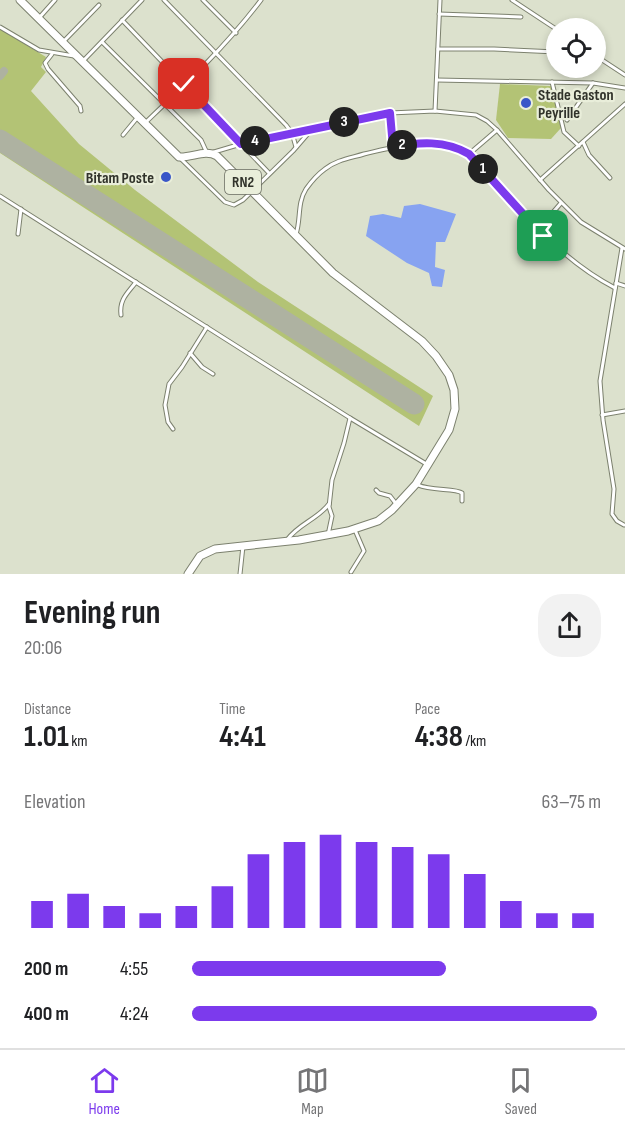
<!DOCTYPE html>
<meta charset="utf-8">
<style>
:root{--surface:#fff;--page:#f2f2f2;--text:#202124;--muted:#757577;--line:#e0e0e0;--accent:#7c3aed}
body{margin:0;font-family:"Sofia Sans Condensed",sans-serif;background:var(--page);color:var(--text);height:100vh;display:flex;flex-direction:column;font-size:22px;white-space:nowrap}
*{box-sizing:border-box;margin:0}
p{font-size:20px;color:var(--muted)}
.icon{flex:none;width:33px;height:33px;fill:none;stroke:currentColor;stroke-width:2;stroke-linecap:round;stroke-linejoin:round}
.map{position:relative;height:574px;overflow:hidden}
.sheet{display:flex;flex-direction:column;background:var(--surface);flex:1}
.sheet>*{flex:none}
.tools{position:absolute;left:546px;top:18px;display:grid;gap:12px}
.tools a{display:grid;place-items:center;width:60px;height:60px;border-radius:50%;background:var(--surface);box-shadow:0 3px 9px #0003;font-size:30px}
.pin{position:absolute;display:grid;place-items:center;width:51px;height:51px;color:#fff;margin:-26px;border-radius:12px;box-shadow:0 3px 9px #0006}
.km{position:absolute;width:30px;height:30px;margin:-15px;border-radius:50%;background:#222;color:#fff;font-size:16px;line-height:30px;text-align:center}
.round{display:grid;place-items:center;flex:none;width:63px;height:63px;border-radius:24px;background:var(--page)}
.head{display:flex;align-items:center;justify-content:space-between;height:102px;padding:0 24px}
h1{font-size:33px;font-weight:700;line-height:45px}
.stats{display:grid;grid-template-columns:repeat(3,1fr);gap:9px;height:102px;padding:6px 24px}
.stats div{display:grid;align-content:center}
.stats b{font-size:30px;font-weight:700}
.stats small{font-size:16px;font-weight:400}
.stats p{font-size:16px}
.chart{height:168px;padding:12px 24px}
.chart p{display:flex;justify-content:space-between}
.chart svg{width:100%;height:108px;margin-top:6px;stroke:var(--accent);stroke-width:6}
ul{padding:0 24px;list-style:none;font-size:20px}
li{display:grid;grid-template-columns:96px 72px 1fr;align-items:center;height:45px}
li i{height:15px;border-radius:8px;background:var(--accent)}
.dock{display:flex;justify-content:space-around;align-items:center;height:84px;border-top:2px solid var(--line);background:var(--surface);font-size:16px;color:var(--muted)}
.dock a{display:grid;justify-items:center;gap:3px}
.dock .selected{color:var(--accent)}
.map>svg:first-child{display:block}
</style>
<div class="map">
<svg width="625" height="574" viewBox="0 0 625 574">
<rect width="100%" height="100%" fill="#dce1cd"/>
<g fill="#b3c375">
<polygon points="0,29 46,57 41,67 46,72 31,91 79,144 135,190 258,282 433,396 419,426 0,153"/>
<polygon points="500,84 551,86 561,128 551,139 508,138 496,120"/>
</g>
<polygon fill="#87a3f1" points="420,204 456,214 445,242 436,242 435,267 445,270 442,287 432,286 429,273 407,263 366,236 370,216 383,214 401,218 404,206"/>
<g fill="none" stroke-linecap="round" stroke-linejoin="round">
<polyline stroke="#aeb2a1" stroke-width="8" points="0,76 4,71"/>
<polyline stroke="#aeb2a1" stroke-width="21" points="0,140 414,404"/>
<g stroke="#7c816e" stroke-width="5">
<g id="street">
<polyline points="164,0 286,125 292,133 296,147"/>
<polyline points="203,0 236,33"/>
<polyline points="512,0 556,29"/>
<polyline points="439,14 521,17"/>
<polyline points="39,18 55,0"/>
<polyline points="122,20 269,173"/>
<polyline points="0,27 39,50 74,56"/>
<polyline points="63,42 99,5"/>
<polyline points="102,42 201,140 207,153"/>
<polyline points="438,49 494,49 556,52"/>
<polyline points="52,54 45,63 48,69 80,106 81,111"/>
<polyline points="596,56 625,75"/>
<polyline points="83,61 142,0"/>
<polyline points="437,80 593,83 625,88"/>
<polyline points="552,82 564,132 579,146"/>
<polyline points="435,111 440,0"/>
<polyline points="390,113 393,147"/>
<polyline points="567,120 593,83"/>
<path d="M146 122C187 83 227 45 261 0"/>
<polyline points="123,135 137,118"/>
<polyline points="583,142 589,155 610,178"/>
<polyline points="214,152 241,144 390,113 435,111 476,115 487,121 497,130 549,190 581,222 625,249"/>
<polyline points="469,154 497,130"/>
<polyline points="180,158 225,202 234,205 243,200 293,151 312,129"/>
<polyline points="540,180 625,104"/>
<polyline points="0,196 350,418 428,465"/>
<polyline points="537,231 561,203"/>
<polyline points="18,234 21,209"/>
<path d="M296 234C301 220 297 203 306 189 311 182 318 174 325 169 336 160 351 158 364 154 399 146 435 135 469 154 517 203 552 255 615 288"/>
<polyline points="622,248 600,381 603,420 614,489 612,514 617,521 624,525"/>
<polyline points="616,283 625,286"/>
<path d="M121 315C119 299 128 293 136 282"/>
<polyline points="190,353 202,367 213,374"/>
<polyline points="602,415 625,411"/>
<polyline points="173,429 168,422 165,405 169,384 182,367 207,327"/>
<path d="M418 485C431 491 456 488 462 493V501"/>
<polyline points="376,490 379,493 390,496 397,505"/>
<polyline points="328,535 332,516 329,507 332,480 344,443 350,418"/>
<path d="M287 540C298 524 318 519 329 504"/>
<polyline points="351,572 364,551 355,530"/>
<polyline points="240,574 243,546"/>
</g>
</g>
<g stroke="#7c816e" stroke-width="9">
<path id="highway" d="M20 0 179 157C192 158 205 149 217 156L333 273 422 341 436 356 449 375 454 390 455 409 449 430 416 484 392 510 378 521 348 531 299 540 215 549 200 556 188 574"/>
</g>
<use href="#street" stroke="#fff" stroke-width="3"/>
<use href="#highway" stroke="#fff" stroke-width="7"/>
</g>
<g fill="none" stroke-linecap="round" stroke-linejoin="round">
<g stroke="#fff" stroke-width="12">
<path id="route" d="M184 84 241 144 390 113 393 147C419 142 445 140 469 154L543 236"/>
</g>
<use href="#route" stroke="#7c3aed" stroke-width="8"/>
</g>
<g fill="#3956c8" stroke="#e9eeda" stroke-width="2">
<circle cx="526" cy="103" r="6"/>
<circle cx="166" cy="177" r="6"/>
</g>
<g text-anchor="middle" stroke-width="4.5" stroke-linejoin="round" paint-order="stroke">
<rect fill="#e9eeda" stroke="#686b60" stroke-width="1.5" x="225" y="170" width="36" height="24" rx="4.5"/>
<g font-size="15" font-weight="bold" fill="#31332b">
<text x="243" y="187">RN2</text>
</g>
<g font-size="16" font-weight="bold" fill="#31332b" stroke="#e9eeda" text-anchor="start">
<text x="538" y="100">Stade Gaston<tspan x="538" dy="18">Peyrille</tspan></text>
<text x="154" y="183" text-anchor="end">Bitam Poste</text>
</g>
</g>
</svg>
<div class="tools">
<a><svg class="icon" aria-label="locate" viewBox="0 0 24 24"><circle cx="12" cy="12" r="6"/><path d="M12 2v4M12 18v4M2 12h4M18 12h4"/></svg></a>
</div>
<div class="pin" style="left:543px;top:236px;background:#1e9e55"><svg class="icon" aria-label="arrive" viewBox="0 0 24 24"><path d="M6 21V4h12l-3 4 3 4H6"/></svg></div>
<div class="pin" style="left:184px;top:84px;background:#d93025"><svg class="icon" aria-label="check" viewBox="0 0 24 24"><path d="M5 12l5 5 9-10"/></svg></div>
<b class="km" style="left:483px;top:169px">1</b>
<b class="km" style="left:402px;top:145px">2</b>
<b class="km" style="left:344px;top:122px">3</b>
<b class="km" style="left:255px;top:141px">4</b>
</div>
<section class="sheet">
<div class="head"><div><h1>Evening run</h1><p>20:06</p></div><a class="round"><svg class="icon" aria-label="share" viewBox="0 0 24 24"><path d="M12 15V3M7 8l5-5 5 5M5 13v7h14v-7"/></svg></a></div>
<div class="stats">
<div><p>Distance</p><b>1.01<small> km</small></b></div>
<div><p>Time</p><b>4:41</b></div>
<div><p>Pace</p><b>4:38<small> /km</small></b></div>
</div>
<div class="chart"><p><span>Elevation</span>63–75 m</p>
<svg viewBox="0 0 160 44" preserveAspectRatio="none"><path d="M5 44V33M15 44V30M25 44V35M35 44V38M45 44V35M55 44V27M65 44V14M75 44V9M85 44V6M95 44V9M105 44V11M115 44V14M125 44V22M135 44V33M145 44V38M155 44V38"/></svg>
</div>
<ul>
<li><b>200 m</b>4:55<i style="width:62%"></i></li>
<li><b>400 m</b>4:24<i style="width:99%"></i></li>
</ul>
</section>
<nav class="dock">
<a class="selected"><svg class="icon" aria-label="home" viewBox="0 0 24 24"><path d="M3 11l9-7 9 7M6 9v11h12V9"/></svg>Home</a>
<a><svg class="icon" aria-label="map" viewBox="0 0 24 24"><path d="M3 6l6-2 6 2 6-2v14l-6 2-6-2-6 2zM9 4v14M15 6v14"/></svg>Map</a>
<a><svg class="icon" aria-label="saved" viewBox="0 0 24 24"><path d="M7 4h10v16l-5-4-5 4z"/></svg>Saved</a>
</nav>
